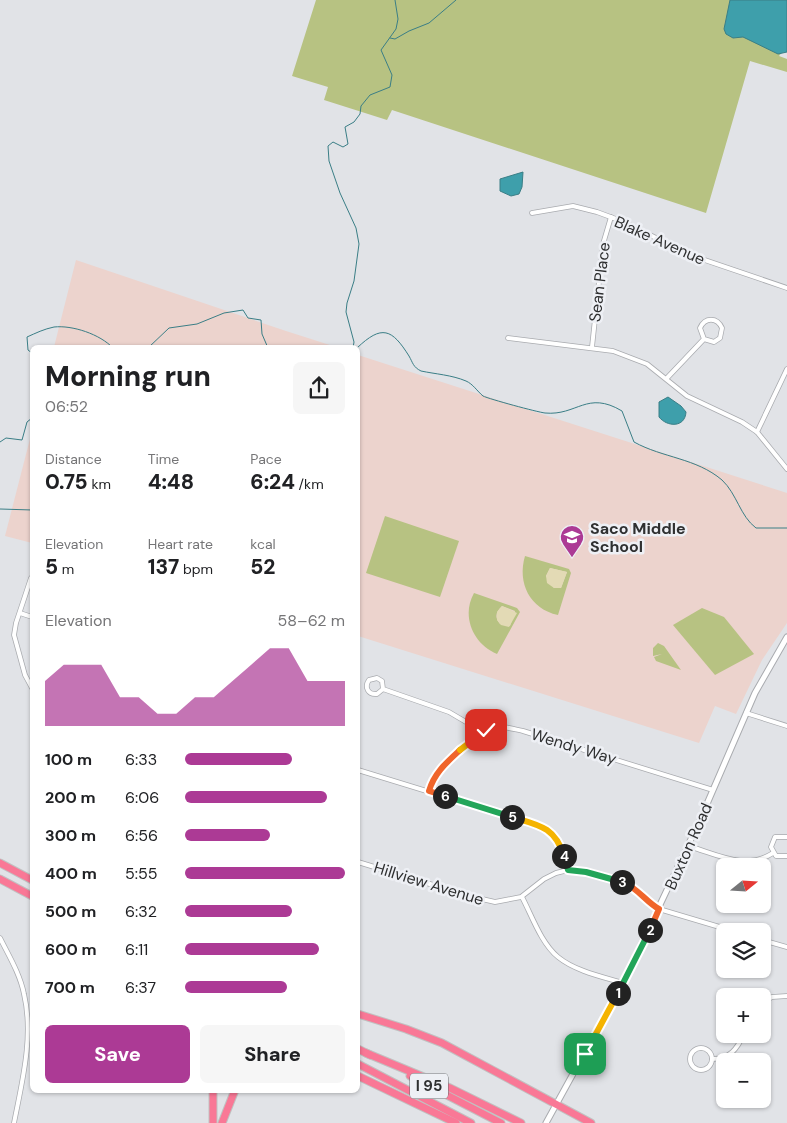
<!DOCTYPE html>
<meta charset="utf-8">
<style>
:root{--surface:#fff;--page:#f6f6f6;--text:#202124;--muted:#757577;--accent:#ac3a95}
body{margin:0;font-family:"DM Sans",sans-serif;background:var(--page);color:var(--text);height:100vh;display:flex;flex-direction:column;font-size:19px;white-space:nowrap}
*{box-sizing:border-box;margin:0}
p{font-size:16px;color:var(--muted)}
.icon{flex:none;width:28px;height:28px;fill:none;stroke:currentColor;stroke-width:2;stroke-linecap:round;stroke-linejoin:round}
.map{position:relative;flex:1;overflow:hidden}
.drawer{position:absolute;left:30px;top:345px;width:330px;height:748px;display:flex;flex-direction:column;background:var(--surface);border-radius:8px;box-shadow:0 1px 4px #0004}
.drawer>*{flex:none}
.needle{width:32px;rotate:72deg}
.controls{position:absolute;left:716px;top:858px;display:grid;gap:10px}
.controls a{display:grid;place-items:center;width:55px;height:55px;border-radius:8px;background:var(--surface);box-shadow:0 1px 4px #0004;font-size:25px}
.pin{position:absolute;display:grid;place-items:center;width:42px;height:42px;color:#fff;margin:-21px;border-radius:10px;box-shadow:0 2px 8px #0006}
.km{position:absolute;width:25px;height:25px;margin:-12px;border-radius:50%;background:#222;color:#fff;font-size:14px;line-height:25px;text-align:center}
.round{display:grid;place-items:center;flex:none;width:52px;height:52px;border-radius:8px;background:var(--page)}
.summary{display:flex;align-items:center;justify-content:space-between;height:85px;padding:0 15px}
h1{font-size:28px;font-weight:800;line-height:38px}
.metrics{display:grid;grid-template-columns:repeat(3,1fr);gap:8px;height:85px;padding:5px 15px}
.metrics div{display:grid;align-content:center}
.metrics b{font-size:21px;font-weight:800}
.metrics small{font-size:14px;font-weight:400}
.metrics p{font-size:14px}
.chart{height:140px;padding:10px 15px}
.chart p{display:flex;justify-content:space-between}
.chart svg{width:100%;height:90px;margin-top:5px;fill:var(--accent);opacity:.7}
.button{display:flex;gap:10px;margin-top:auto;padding:10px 15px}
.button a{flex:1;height:58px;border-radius:8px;background:var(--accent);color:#fff;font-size:20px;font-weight:800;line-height:58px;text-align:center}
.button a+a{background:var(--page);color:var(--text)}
ul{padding:0 15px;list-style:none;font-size:16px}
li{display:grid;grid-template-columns:80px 60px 1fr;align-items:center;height:38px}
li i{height:12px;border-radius:6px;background:var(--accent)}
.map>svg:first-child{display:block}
</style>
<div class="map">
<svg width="787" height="1123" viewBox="0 0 787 1123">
<rect width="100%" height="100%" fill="#e1e3e7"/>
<g fill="#ecd3cd">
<polygon points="76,260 286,331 336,347 54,347"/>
<polygon points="358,355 787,493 787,623 762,660 736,714 715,706 699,743 358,636"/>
<polygon points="32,431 32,543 5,536"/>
</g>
<g fill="#b7c282" fill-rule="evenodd">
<polygon points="316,0 787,0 787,46 779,56 787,59 787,72 750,61 706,213 392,110 387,120 324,100 328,87 292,76"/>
<polygon points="385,516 459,541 440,597 366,573"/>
<path d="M525 556 569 569 571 573 558 615C530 609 517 583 525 556ZM550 568 567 572 561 588H554L546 576Z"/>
<path d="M474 593 517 608 520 612 497 654C473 644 461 616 474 593ZM502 606 515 611 510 626 500 624C494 617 496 612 502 606Z"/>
<polygon points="702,608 724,617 754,654 715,675 673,625"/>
<polygon points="658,643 664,646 681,670 656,661 654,657 662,654 653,656 653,648"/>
</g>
<g fill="#e3dab5">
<polygon points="550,568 567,572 561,588 554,588 547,583 546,576"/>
<polygon points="502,606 517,613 509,627 501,625 497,620 497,612"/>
</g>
<g fill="#3e9fab" stroke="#3a7e86">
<polygon points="730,0 787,0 787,52 778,54 743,37 733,38 726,34 724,29"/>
<polygon points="523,172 522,187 519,194 511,196 500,191 500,179"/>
<path d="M668 397 681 406 686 412C685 428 667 427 659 417V402Z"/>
</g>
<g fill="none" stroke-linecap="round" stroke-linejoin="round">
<g stroke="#3a7e86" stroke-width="1">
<polyline points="390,38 395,39 409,31 429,23 456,0"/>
<polyline points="148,348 169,328 197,324 224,313 243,310 248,318 261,320 262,334 268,348"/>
<polyline points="353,348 354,342 346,312 347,303 354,281 359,244 356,228 340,193 329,161 328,146 333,142 343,147 348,144 345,127 354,122 360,114 361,106 370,95 390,87 392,75 381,50 396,29 398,19 395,0"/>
<path d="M357 348C382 324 392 329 409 356 413 363 413 367 421 371 435 374 452 375 466 381 473 384 477 391 483 396 489 399 537 412 545 413 577 416 587 390 622 411L634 442C663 458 696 458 722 480 737 494 740 516 756 528H787"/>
<path d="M32 353 28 350 27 337C36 333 44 329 54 327 72 325 100 334 113 348"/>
<polyline points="0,442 6,438 22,440 27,422 32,418"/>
<polyline points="0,509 32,510"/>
</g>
<g stroke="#a9abaf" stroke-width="5.5">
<g id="street">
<polyline points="532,213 573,206 597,212 624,222 690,255 787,288"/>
<polyline points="508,338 613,351 647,364 687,396 742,422 757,432 787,469"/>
<polyline points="592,347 603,244 611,217"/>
<path d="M667 378 704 339 714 342 720 338 722 328C717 317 705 317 700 328L704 339"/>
<polyline points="757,432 787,369"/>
<polyline points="31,578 16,623 14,635 25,675 32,688"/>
<polyline points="20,613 32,617"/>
<path d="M383 689 377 694C368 695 364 687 369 680L377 678 382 681 383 689 449 712 483 732"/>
<polyline points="746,713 787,726"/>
<polyline points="358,770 544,827 557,839 568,870"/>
<path d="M429 791C434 771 471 734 491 728 502 725 513 729 523 731L713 790"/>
<polyline points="787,837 775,837 771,847 776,856 787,856"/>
<path d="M688 846C717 854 745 871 773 853"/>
<polyline points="358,862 469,896 495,902 521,897 544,879 556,873 568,870 579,870 631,885 648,903 659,909 733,931"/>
<path d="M522 897C532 916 541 943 558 957 575 971 603 977 623 983"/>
<path d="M0 938C9 956 20 974 24 994 34 1036 22 1082 14 1123"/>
<polyline points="762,940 787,947"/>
<polyline points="762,1003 772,997 787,996"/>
<circle cx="701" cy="1059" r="11"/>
<path d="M712 1059C730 1059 737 1049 744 1034"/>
</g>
</g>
<g stroke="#a9abaf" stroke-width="7">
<polyline id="secondary" points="546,1123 623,983 700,820 755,693 787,637"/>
</g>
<g stroke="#c1c1c1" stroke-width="9">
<g id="highway">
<polyline points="0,863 32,880"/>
<polyline points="0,879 32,896"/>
<polyline points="358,1014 406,1029 442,1043 591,1123"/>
<polyline points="358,1049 370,1055"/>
<polyline points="366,1053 450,1088 521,1123"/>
<polyline points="358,1064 471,1123"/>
<polyline points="358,1076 456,1123"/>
<polyline points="410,1076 501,1123"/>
<polyline points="213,1090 213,1123"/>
<polyline points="222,1123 235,1090"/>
</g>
</g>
<use href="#street" stroke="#fff" stroke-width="4"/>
<use href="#secondary" stroke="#fff" stroke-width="5"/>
<use href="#highway" stroke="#f97896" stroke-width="7"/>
</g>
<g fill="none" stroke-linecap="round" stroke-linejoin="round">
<g stroke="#fff" stroke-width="10">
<polyline id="split-1" points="585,1054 618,993"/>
</g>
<g stroke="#fff" stroke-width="10">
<polyline id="split-2" points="618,993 650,930"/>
</g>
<g stroke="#fff" stroke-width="10">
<path id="split-3" d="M622 882C637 887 646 902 659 909L650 930"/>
</g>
<g stroke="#fff" stroke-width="10">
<polyline id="split-4" points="564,856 568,870 586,872 622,882"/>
</g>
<g stroke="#fff" stroke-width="10">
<path id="split-5" d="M512 817C539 825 555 827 564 856"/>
</g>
<g stroke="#fff" stroke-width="10">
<polyline id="split-6" points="445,796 512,817"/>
</g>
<g stroke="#fff" stroke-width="10">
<path id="split-7" d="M445 796 429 791C434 773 447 762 460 750"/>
</g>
<g stroke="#fff" stroke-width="10">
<polyline id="split-8" points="460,750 486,730"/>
</g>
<use href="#split-1" stroke="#f5b400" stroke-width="6"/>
<use href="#split-2" stroke="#22a559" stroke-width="6"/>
<use href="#split-3" stroke="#f0652b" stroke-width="6"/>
<use href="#split-4" stroke="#22a559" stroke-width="6"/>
<use href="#split-5" stroke="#f5b400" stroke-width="6"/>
<use href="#split-6" stroke="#22a559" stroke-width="6"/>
<use href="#split-7" stroke="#f0652b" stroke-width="6"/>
<use href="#split-8" stroke="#f5b400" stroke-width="6"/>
</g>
<defs>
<g id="school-pin" transform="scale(1.25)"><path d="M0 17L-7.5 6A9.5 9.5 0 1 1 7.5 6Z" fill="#ac3a95" stroke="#eef0f5"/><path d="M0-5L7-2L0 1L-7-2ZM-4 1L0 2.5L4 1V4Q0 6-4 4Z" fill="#fff"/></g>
</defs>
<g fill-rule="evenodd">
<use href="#school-pin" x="572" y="537"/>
</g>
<g text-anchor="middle" stroke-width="5" stroke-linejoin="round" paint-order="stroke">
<rect fill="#eef0f5" stroke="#686a6c" stroke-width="1" x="410" y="1073.5" width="38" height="25" rx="4"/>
<g font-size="15" font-weight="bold" fill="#2f3031">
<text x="429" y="1091">I 95</text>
</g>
<g font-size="16" fill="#2f3031" stroke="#eef0f5">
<text transform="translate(660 240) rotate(24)" y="6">Blake Avenue</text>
<text transform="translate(599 282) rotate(-83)" y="6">Sean Place</text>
<text transform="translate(574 746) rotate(17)" y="6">Wendy Way</text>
<text transform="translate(688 846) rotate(-66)" y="6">Buxton Road</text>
<text transform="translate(429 883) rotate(17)" y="6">Hillview Avenue</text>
</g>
<g font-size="16" font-weight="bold" fill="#2f3031" stroke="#eef0f5" text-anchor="start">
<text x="590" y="534">Saco Middle<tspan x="590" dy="18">School</tspan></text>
</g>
</g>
</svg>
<div class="controls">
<a><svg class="needle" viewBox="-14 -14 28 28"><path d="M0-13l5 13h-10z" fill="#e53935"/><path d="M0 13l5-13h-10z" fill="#757577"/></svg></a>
<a><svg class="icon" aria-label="layers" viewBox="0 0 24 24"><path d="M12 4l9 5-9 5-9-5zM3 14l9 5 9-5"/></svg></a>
<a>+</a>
<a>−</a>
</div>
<div class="pin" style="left:585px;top:1054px;background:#1e9e55"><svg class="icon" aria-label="arrive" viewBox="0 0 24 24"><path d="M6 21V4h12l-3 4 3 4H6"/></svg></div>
<div class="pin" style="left:486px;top:730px;background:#d93025"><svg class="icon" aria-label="check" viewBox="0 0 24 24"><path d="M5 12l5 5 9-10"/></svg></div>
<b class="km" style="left:618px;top:993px">1</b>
<b class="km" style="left:650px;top:930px">2</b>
<b class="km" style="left:622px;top:882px">3</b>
<b class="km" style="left:564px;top:856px">4</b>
<b class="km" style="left:512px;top:817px">5</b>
<b class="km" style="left:445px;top:796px">6</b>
<section class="drawer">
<div class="summary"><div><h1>Morning run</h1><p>06:52</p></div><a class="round"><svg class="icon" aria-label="share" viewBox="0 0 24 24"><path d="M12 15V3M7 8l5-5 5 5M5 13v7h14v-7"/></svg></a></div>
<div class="metrics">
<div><p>Distance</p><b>0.75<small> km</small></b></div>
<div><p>Time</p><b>4:48</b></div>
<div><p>Pace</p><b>6:24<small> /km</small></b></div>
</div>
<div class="metrics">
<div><p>Elevation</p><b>5<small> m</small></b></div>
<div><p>Heart rate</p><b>137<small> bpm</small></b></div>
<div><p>kcal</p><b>52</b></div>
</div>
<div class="chart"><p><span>Elevation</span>58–62 m</p>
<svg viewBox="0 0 160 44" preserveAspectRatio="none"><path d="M0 44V22L10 14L20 14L30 14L40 30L50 30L60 38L70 38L80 30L90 30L100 22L110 14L120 6L130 6L140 22L150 22L160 22V44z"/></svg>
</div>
<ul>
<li><b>100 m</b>6:33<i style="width:67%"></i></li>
<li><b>200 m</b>6:06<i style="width:89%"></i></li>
<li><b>300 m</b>6:56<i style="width:53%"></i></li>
<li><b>400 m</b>5:55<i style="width:100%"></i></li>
<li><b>500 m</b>6:32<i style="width:67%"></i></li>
<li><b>600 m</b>6:11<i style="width:84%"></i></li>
<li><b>700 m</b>6:37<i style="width:64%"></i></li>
</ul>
<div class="button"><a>Save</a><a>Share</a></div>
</section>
</div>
